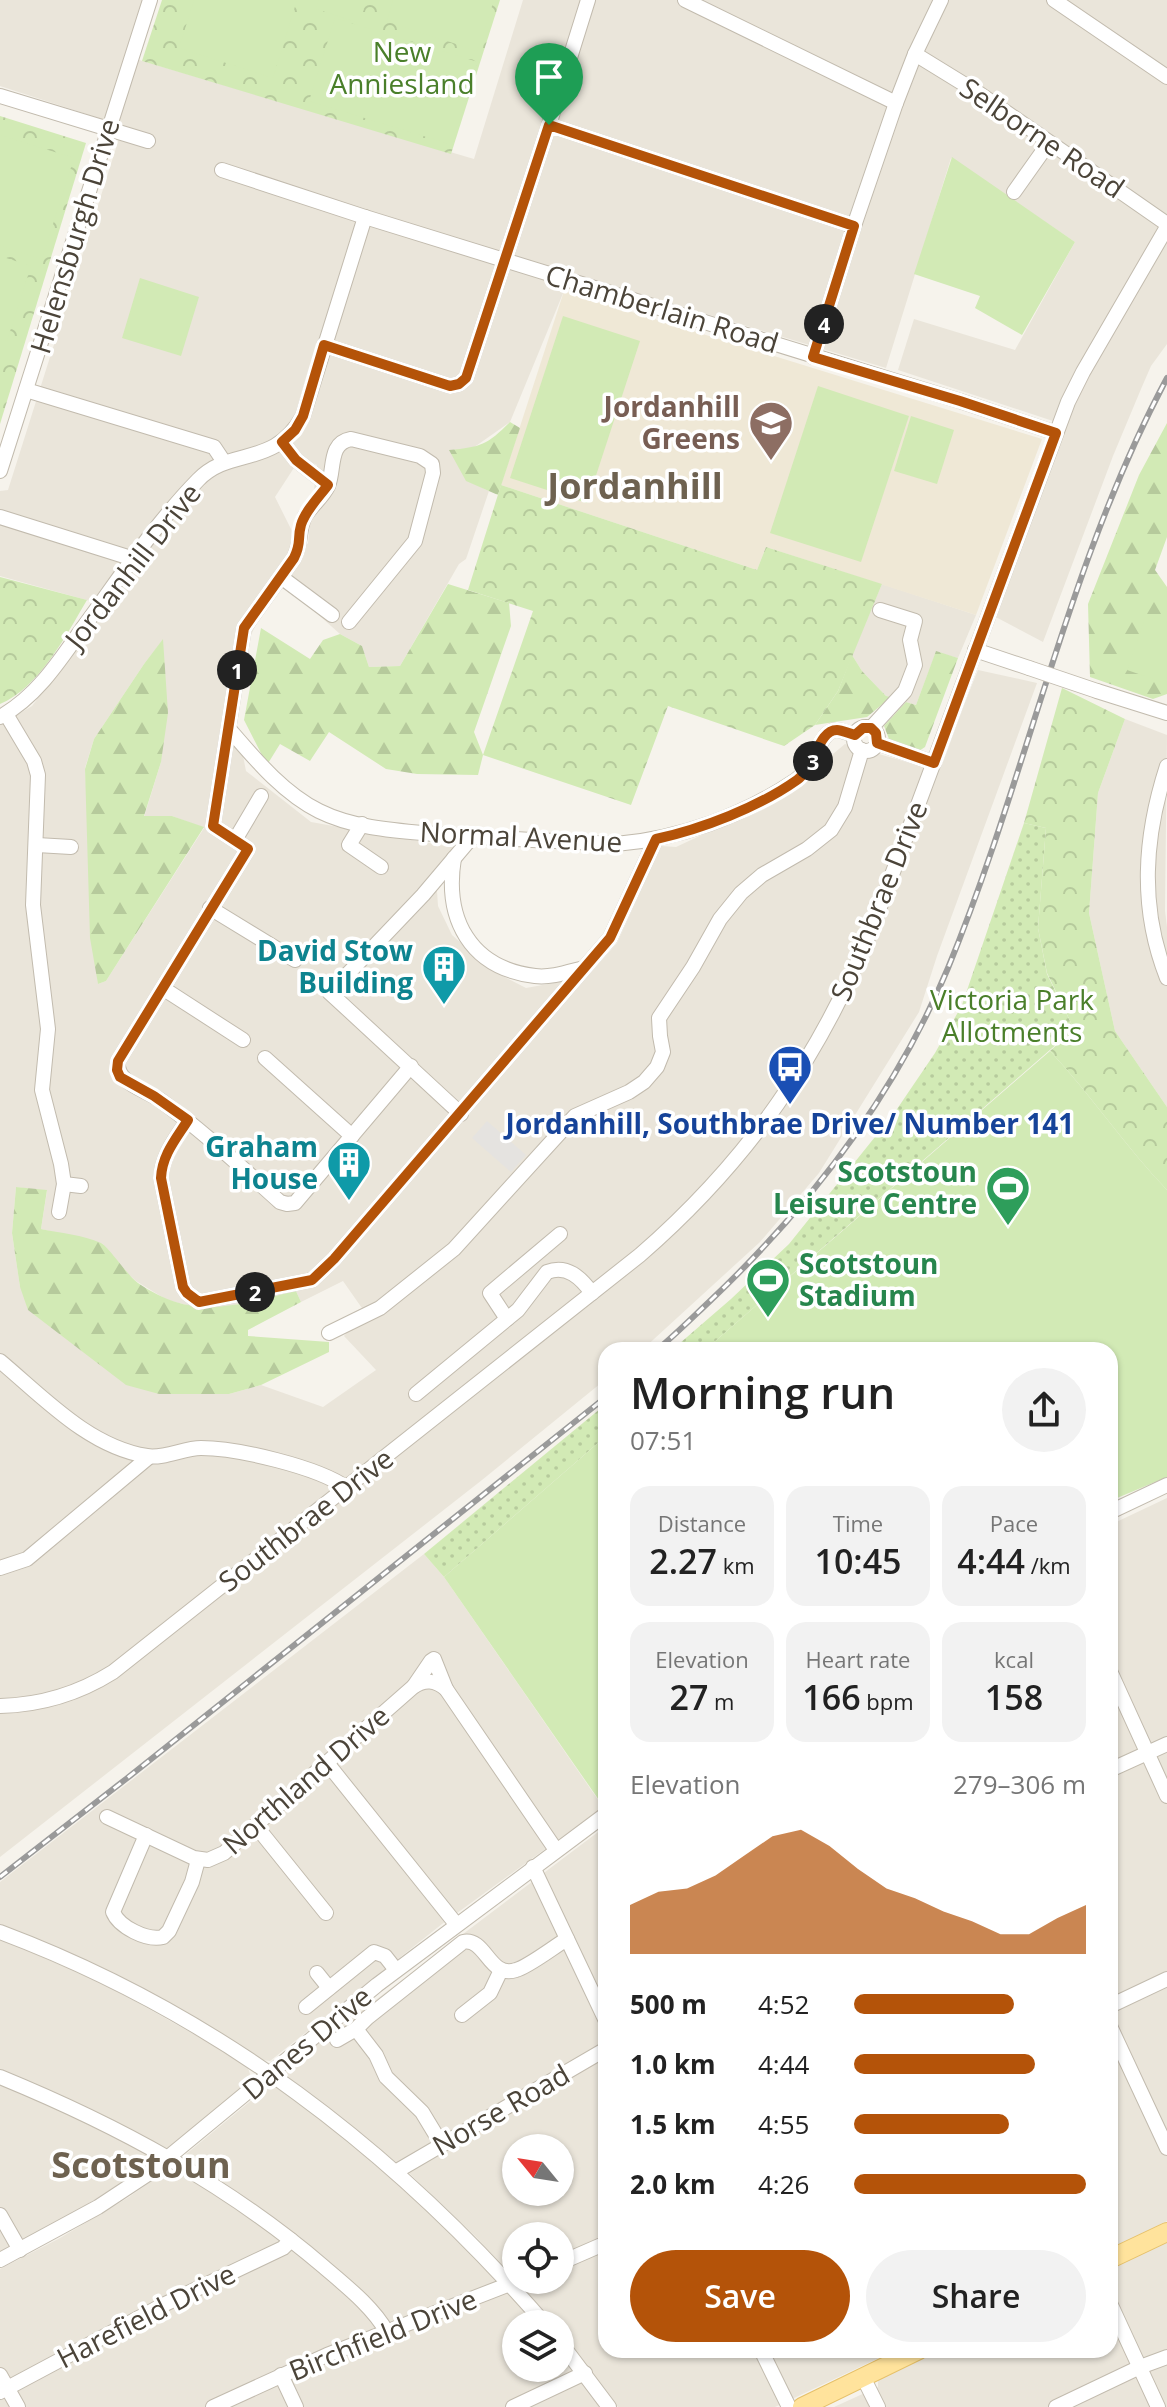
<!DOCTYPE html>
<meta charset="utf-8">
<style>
:root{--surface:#fff;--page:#f2f2f2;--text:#222;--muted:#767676;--accent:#b45309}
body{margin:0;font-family:"Open Sans",sans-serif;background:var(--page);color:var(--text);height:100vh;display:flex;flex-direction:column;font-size:30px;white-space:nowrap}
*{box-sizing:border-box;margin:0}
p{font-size:26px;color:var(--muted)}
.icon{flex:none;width:44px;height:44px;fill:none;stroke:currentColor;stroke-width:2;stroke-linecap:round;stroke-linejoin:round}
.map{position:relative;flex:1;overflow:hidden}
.drawer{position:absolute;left:598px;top:1342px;width:520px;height:1016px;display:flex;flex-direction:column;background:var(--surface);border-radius:24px;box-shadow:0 2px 6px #0004}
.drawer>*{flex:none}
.needle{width:52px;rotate:300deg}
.tools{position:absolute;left:502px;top:2134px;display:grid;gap:16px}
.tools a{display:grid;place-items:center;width:72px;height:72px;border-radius:50%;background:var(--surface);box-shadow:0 2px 6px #0004;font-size:40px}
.pin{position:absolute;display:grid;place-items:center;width:68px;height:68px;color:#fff;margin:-82px -34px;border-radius:50% 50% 50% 0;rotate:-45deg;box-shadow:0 0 8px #0007}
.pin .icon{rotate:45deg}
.km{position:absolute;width:40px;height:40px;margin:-20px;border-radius:50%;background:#222;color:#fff;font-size:22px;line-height:40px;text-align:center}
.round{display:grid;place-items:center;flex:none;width:84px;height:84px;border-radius:42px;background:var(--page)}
.summary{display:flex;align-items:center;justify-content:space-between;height:136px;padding:0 32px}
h1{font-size:44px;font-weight:600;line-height:60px}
.stats{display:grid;grid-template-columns:repeat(3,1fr);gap:12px;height:136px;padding:8px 32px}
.stats div{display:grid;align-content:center;border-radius:20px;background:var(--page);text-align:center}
.stats b{font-size:34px;font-weight:600}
.stats small{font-size:22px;font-weight:400}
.stats p{font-size:22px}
.chart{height:224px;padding:16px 32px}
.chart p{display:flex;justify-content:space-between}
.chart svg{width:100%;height:144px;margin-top:8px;fill:var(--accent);opacity:.7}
.button{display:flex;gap:16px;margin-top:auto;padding:16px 32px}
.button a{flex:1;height:92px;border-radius:48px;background:var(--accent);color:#fff;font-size:32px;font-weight:600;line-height:92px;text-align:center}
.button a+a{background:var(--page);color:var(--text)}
ul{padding:0 32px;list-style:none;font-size:26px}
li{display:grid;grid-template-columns:128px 96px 1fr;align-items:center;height:60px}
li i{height:20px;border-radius:10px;background:var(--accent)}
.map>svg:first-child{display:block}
</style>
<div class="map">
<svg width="1167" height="2407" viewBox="0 0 1167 2407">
<defs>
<pattern id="grass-dots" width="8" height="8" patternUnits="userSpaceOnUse" patternTransform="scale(2)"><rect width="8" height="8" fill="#d2eab5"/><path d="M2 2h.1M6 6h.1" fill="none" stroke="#b6ca9c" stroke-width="1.8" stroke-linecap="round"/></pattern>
<pattern id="forest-firs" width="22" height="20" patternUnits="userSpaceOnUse" patternTransform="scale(2)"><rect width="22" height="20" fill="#d2eab5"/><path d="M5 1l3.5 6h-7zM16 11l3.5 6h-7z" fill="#b6ca9c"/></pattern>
<pattern id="park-crowns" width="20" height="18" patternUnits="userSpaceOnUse" patternTransform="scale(2)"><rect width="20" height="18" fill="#d2eab5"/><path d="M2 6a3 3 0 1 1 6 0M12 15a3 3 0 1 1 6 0" fill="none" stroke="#b6ca9c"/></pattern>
</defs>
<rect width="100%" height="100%" fill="#f6f3ec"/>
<g fill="#eae5da" fill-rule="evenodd">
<path d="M0 0H148L129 57 474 159 523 0H1167V344L1151 366 1141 389 1113 456 1043 642 990 614 1065 425 898 370 914 319 1015 350 1075 242 951 158 886 368 557 269 564 291 510 422 473 448 466 480 489 491 466 559 459 564 400 666 369 667 362 646 340 634 286 586 281 577 308 543 317 465 301 457 275 497 297 541 249 639 237 725 246 771 311 822 457 848 436 876 438 906 452 935 493 971 526 988 587 977 617 943 661 846 676 847 779 799 845 744 937 771 978 670 1037 683 937 956 919 1012 819 1173 760 1242 642 1350H606V1379L482 1480 0 1857V725L32 706 108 606 0 576V491L8 490 123 126 0 86ZM163 640 161 762 144 817 172 816 204 828 106 981 98 984 85 768 94 739 144 664ZM16 1187 47 1191 41 1229 103 1244 119 1266 136 1281 167 1300 194 1307H226L296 1291 301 1302 343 1281 364 1311 344 1336 376 1370 323 1407 261 1385 229 1394 20 1287 12 1233Z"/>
<polygon points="882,584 976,615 958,658 936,652 916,705 886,696 862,671 852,655"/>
<polygon points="1125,719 1167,735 1165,911 1167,927 1167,1107 1115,1031 1089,913 1098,793"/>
<polygon points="1167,1498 1167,2221 1110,2250 1110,1525"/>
<polygon points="424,1554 444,1577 603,1807 442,1924 270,2061 262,2060 220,2034 57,1948 0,1924 0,1882"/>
<path d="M606 1826V2350H896L775 2407H618L560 2331V2324H554L516 2280H560V2236H516V2280L476 2237 410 2174 358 2131 287 2077 285 2072 287 2067ZM516 2148H560V2192H516Z"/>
<polygon points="0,1939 96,1980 133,2000 236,2058 248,2068 250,2074 246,2083 179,2142 131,2177 68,2216 0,2252"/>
<polygon points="270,2085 281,2089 354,2145 459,2239 537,2324 516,2324 516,2368 560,2368 560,2352 602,2407 0,2407 0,2269 60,2238 129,2197 168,2169"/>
<polygon points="1167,2242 1167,2407 834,2407 878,2387 878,2381 883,2376 937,2350 1110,2350 1110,2268"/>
</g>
<polygon fill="#efe8d6" points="564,291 1042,439 976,615 766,547 757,570 501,485"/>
<g fill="url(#grass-dots)">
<polygon points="1024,823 1046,828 1038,928 1047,974 1074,1029 705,1350 672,1350 731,1299 789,1244 895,1112 935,1053 962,1005"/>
<polygon points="606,1404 606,1436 444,1577 424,1554"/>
</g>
<g fill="url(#forest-firs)">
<path d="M510 422 520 428 498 495 466 481 449 450C481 447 487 445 510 422Z"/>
<polygon points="1167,423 1167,537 1155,570 1167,587 1167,694 1153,699 1090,677 1088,604 1139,475"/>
<polygon points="448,584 509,603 511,626 474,732 483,755 478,775 417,774 386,769 329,732 310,761 280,744 267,765 244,720 261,628 310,659 323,640 340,634 362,646 369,667 400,666"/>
<polygon points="163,639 168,713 161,762 144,816 172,816 204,827 106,981 98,984 90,938 85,769 94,739 144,664"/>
<polygon points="936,651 958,658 925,747 919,751 889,739 884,726 906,702 916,705"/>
<polygon points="852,655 862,671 886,696 891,697 867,717 815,725 838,691"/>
<path d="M16 1187 47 1190 41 1229C60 1233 83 1235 101 1243 109 1247 126 1274 138 1283 195 1322 235 1305 296 1291L301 1302 248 1330V1336L329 1342V1352L261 1385 229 1394H159L126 1385 28 1310 20 1287 12 1233Z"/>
</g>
<g fill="url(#park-crowns)">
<polygon points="162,0 500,0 451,154 142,61"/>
<polygon points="0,116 86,143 0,424"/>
<polygon points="501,485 757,570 766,547 882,584 838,691 815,725 784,746 668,706 631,805 483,755 533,611 468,590"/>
<path d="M0 577 87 600C67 634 38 689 0 704Z"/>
<path d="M1062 688 1125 719 1098 793 1089 913 1115 1031 1167 1107V1190C1125 1146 1091 1095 1050 1051L1074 1029 1047 973 1038 928 1046 828 1024 823Z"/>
</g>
<g fill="#d2eab5">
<polygon points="194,0 297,0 273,78 179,48"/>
<polygon points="319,0 367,0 359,23 316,9"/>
<polygon points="393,0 494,0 477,51 387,21"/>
<polygon points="335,18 478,62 453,145 309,101"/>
<polygon points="0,135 74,158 42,259 0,245"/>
<polygon points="952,157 1075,242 1022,335 975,308 980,296 914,274"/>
<polygon points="0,256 31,266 7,341 0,339"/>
<polygon points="140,278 199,297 181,356 122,338"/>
<polygon points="563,316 640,341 587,503 510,478"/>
<polygon points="818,386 909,416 861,562 770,533"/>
<polygon points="911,416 954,430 937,484 894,471"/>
<polygon points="1146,616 1167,623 1167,676 1165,683 1127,670"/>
<path d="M1050 1051C1091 1095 1125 1146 1167 1190V1477L1110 1501V1350H705Z"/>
<polygon points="606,1436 606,1800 601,1803 444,1577"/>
</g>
<polygon fill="#e5e3e0" points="487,1121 526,1155 511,1172 472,1138"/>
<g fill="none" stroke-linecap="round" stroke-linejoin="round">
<g stroke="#c2bbae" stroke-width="16">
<g id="minor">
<polyline points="685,0 896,103"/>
<polyline points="1054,0 1167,77"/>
<polyline points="915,54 980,94 1167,224"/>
<polyline points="0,96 148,141"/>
<polyline points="549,125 854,226"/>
<polyline points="222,170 365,217 960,401 1056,433"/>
<polyline points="1014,192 1048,144"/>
<polyline points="324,345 450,386 459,384 466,378 549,125 588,0"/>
<polyline points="813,357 854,226 896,103 915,54 941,0"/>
<polyline points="26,390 214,447 224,462"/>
<polyline points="282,442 296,460 328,485"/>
<polyline points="0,471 150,0"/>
<polyline points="0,517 134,559"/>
<polyline points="281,577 332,615"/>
<path d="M349 622 415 541 433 473 432 464 420 456 351 439C328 443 335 469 328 486 323 497 312 505 305 516 298 530 302 542 294 558L244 628 213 826 248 849 118 1061C115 1083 145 1089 160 1100 203 1131 241 1167 280 1202L287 1204 295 1203 411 1066"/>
<polyline points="975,650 1029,668"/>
<polyline points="1097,691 1167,713"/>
<polyline points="6,714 34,761 38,775 33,905 48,1029 42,1090 61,1164 64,1184 59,1212"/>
<path d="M0 717C36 697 59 662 82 629 119 579 154 525 198 480 231 446 273 469 303 416L365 217"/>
<circle cx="866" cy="739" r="12"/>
<polyline points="871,728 905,691 915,665 910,640 915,621 880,610"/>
<path d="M229 729C255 759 283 793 319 811 357 830 404 831 445 835 502 839 559 841 616 844 679 839 743 816 796 780 816 767 818 730 837 730 842 730 849 734 855 735"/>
<polyline points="877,743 934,763"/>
<path d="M1167 766C1144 837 1139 907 1167 978"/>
<polyline points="362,824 349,845 381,867"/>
<polyline points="235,840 261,796"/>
<polyline points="37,845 71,847"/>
<path d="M454 858C444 919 470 968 535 976 551 978 568 972 584 968"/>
<polyline points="210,908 295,960"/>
<polyline points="342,980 423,895 472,837"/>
<polyline points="164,989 243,1040"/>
<polyline points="329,992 461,1114"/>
<polyline points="265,1058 352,1136"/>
<path d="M188 1120C176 1138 162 1155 161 1178L183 1287 187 1293 199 1302 312 1280 334 1259 610 938 656 839"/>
<polyline points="64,1184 81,1186"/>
<polyline points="507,1319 490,1293 560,1234"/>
<polyline points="329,1333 380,1308 454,1249 575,1116 629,1092 644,1082 657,1067 663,1052 660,1036 659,1018 693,967 720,919 741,893 762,875 807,849 831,830 845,807 862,750"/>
<path d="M0 1361C43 1397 89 1447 147 1456 164 1459 184 1448 201 1448 237 1448 318 1467 347 1488"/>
<path d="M416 1394 518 1310 547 1272C567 1264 581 1278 592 1293"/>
<polyline points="1110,1512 1167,1485"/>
<polyline points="0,1568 27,1559 149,1457"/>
<polyline points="1110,1671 1167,1796"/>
<polyline points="414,1686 431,1661 434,1659 446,1689"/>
<path d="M0 1706C41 1705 78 1694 113 1672L640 1255C748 1161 821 1056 874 923L1068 402 1083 372 1167 227"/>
<polyline points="327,1763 456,1924"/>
<polyline points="1110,1770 1167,1744"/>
<path d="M107 1817 194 1858 208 1860 224 1853 413 1687C425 1679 435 1680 446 1689L556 1850"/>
<polyline points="256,1826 326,1913"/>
<path d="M146 1835 113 1912C119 1927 147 1941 163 1937L169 1931 192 1882 198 1860"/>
<polyline points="533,1867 606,2021"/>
<path d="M0 1932C218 2014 394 2150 545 2324"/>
<polyline points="317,1973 329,1988"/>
<polyline points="1110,2006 1167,1979"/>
<polyline points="306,2007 374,1952 385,1956 396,1970"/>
<polyline points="462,2015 490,1993 501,1970"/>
<polyline points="1110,2026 1167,2148"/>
<polyline points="356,2029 376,2055 386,2077 422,2112 442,2145"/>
<path d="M337 2040 356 2029 367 2018 463 1942C486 1937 489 1979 516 1970 528 1967 555 1946 567 1939"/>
<path d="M0 2077C117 2125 227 2184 324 2267 346 2286 372 2306 387 2332"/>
<polyline points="397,2171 606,2049"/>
<polyline points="0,2215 20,2250"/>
<polyline points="0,2260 98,2207 148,2174 377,1985 606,1814"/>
<polyline points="560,2263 606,2243"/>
<polyline points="1110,2303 1158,2407"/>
<polyline points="560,2342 609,2407"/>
<polyline points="761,2350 789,2407"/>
<polyline points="0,2375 18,2407"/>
<polyline points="281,2375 296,2407"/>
<polyline points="863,2377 878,2407"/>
<polyline points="0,2392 163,2305 283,2248 291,2240"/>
<polyline points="213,2407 327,2355 520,2280"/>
<polyline points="513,2407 585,2373"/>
<polyline points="1056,2407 1140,2367 1167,2357"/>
</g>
</g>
<g stroke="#e6c16a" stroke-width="20">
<g id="major">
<polyline points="1110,2259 1167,2232"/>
<polyline points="802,2407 919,2350"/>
</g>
</g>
<use href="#minor" stroke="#fff" stroke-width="14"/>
<use href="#major" stroke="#ffe39c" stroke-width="18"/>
<g stroke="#9a9a9a" stroke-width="6">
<g id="rail">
<path d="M657 1350C675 1335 693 1317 710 1301 809 1207 895 1095 948 968 1028 774 1067 565 1167 378"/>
<polyline points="0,1877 126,1779 606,1397"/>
</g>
</g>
<use href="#rail" stroke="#fff" stroke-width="3" stroke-dasharray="9" stroke-linecap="butt"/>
<g stroke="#c2bbae" stroke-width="16" stroke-linecap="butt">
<polyline id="minor-bridge" points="1029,668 1097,691"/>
</g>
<use href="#minor-bridge" stroke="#fff" stroke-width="14"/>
</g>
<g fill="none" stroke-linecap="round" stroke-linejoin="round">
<g stroke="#fff" stroke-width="16">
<path id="route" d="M549 125 854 226 813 357 960 401 1056 433 934 763 877 743 876 733 871 728H863L855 735C850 734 842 730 837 730 818 730 815 767 797 780 759 807 702 829 656 839L610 938 334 1259 312 1280 199 1302 187 1293 183 1287 161 1178C162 1155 176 1139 188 1120L154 1096 120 1077 117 1070 118 1061 248 849 213 826 244 628 294 558C302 542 297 539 301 525 305 511 319 497 328 485L296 460 282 442 295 430 303 416 324 345 450 386 459 384 466 378Z"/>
</g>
<use href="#route" stroke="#b45309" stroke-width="10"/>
</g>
<defs>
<g id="school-pin" transform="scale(2.3)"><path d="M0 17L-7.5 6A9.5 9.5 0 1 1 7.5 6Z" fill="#8d6e63" stroke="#fff"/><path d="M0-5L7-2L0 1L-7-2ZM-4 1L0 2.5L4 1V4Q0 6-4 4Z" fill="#fff"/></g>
<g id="building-pin" transform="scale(2.3)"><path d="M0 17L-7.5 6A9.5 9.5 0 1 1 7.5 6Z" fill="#0f9aa8" stroke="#fff"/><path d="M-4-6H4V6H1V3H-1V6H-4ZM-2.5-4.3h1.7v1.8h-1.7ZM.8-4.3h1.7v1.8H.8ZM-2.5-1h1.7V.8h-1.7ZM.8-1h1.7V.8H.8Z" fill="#fff"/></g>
<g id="bus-pin" transform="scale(2.3)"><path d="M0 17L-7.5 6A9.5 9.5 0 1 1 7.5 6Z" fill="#1a4fb4" stroke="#fff"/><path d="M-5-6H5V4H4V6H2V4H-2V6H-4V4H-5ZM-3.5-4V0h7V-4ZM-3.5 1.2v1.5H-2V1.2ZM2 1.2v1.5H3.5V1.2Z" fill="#fff"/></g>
<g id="stadium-pin" transform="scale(2.3)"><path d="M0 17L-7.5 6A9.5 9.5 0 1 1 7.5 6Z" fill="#2e9e5b" stroke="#fff"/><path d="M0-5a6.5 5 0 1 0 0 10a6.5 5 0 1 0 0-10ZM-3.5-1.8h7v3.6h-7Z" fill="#fff"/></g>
</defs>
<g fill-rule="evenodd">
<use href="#school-pin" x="771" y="423"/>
<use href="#building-pin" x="444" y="967"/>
<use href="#bus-pin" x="790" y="1067"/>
<use href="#building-pin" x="349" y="1163"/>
<use href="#stadium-pin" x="1008" y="1188"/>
<use href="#stadium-pin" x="768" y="1280"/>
</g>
<g text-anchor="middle" stroke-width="7" stroke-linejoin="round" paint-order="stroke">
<g font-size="28" fill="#4a7f2a" stroke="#fff">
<text x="402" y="62">New<tspan x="402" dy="32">Anniesland</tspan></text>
<text x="1012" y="1010">Victoria Park<tspan x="1012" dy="32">Allotments</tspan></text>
</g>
<g font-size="28" fill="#4b4439" stroke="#fff">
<text transform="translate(1042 138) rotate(34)" y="10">Selborne Road</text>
<text transform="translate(75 236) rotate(-73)" y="10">Helensburgh Drive</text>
<text transform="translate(662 309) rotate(17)" y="10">Chamberlain Road</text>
<text transform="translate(133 566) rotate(-52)" y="10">Jordanhill Drive</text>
<text transform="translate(521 837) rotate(3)" y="10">Normal Avenue</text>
<text transform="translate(879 901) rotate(-68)" y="10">Southbrae Drive</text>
<text transform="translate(306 1520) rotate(-38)" y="10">Southbrae Drive</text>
<text transform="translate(306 1780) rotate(-41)" y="10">Northland Drive</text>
<text transform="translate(307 2043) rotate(-40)" y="10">Danes Drive</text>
<text transform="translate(501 2110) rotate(-30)" y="10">Norse Road</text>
<text transform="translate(146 2316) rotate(-27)" y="10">Harefield Drive</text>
<text transform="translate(383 2335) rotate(-22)" y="10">Birchfield Drive</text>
</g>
<g font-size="28" font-weight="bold" fill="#785e54" stroke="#fff" text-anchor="end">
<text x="740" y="417">Jordanhill<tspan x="740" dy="32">Greens</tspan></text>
</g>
<g font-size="28" font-weight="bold" fill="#0d838f" stroke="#fff" text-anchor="end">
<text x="413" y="961">David Stow<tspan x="413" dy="32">Building</tspan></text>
<text x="318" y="1157">Graham<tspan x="318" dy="32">House</tspan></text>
</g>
<g font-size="28" font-weight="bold" fill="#164399" stroke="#fff">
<text x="790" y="1134">Jordanhill, Southbrae Drive/ Number 141</text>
</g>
<g font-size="28" font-weight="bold" fill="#27864d" stroke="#fff" text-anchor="end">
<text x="977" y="1182">Scotstoun<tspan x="977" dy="32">Leisure Centre</tspan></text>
<text x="799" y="1274" text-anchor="start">Scotstoun<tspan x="799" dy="32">Stadium</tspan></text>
</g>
<g font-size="36" font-weight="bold" fill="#6e6250" stroke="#fff">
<text x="635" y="499">Jordanhill</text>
<text x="141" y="2178">Scotstoun</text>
</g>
</g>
</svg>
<div class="tools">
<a><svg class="needle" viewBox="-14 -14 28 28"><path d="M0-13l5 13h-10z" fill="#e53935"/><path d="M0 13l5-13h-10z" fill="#767676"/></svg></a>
<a><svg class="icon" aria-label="locate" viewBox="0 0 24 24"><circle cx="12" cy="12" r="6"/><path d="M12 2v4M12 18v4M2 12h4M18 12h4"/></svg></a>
<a><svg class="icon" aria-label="layers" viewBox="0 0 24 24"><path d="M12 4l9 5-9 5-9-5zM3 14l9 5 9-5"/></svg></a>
</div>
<div class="pin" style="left:549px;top:125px;background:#1e9e55"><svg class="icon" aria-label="arrive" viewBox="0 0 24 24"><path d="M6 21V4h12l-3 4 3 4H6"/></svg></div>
<b class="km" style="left:237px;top:670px">1</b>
<b class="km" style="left:255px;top:1292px">2</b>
<b class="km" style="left:813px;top:761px">3</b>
<b class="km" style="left:824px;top:324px">4</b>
<section class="drawer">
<div class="summary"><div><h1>Morning run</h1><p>07:51</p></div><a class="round"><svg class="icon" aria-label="share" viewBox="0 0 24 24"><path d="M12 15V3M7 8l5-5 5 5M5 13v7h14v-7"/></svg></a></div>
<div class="stats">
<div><p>Distance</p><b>2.27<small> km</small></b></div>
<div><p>Time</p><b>10:45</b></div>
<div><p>Pace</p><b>4:44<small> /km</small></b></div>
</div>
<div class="stats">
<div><p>Elevation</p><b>27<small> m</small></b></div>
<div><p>Heart rate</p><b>166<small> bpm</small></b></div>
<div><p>kcal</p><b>158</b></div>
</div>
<div class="chart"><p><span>Elevation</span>279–306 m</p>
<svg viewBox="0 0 160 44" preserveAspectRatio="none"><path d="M0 44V29L10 25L20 24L30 20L40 14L50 8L60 6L70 11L80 18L90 24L100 27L110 31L120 34L130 38L140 38L150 33L160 29V44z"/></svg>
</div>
<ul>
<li><b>500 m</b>4:52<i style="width:69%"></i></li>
<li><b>1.0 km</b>4:44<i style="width:78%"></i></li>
<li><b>1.5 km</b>4:55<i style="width:67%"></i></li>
<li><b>2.0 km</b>4:26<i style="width:100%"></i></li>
</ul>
<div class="button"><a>Save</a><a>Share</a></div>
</section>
</div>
